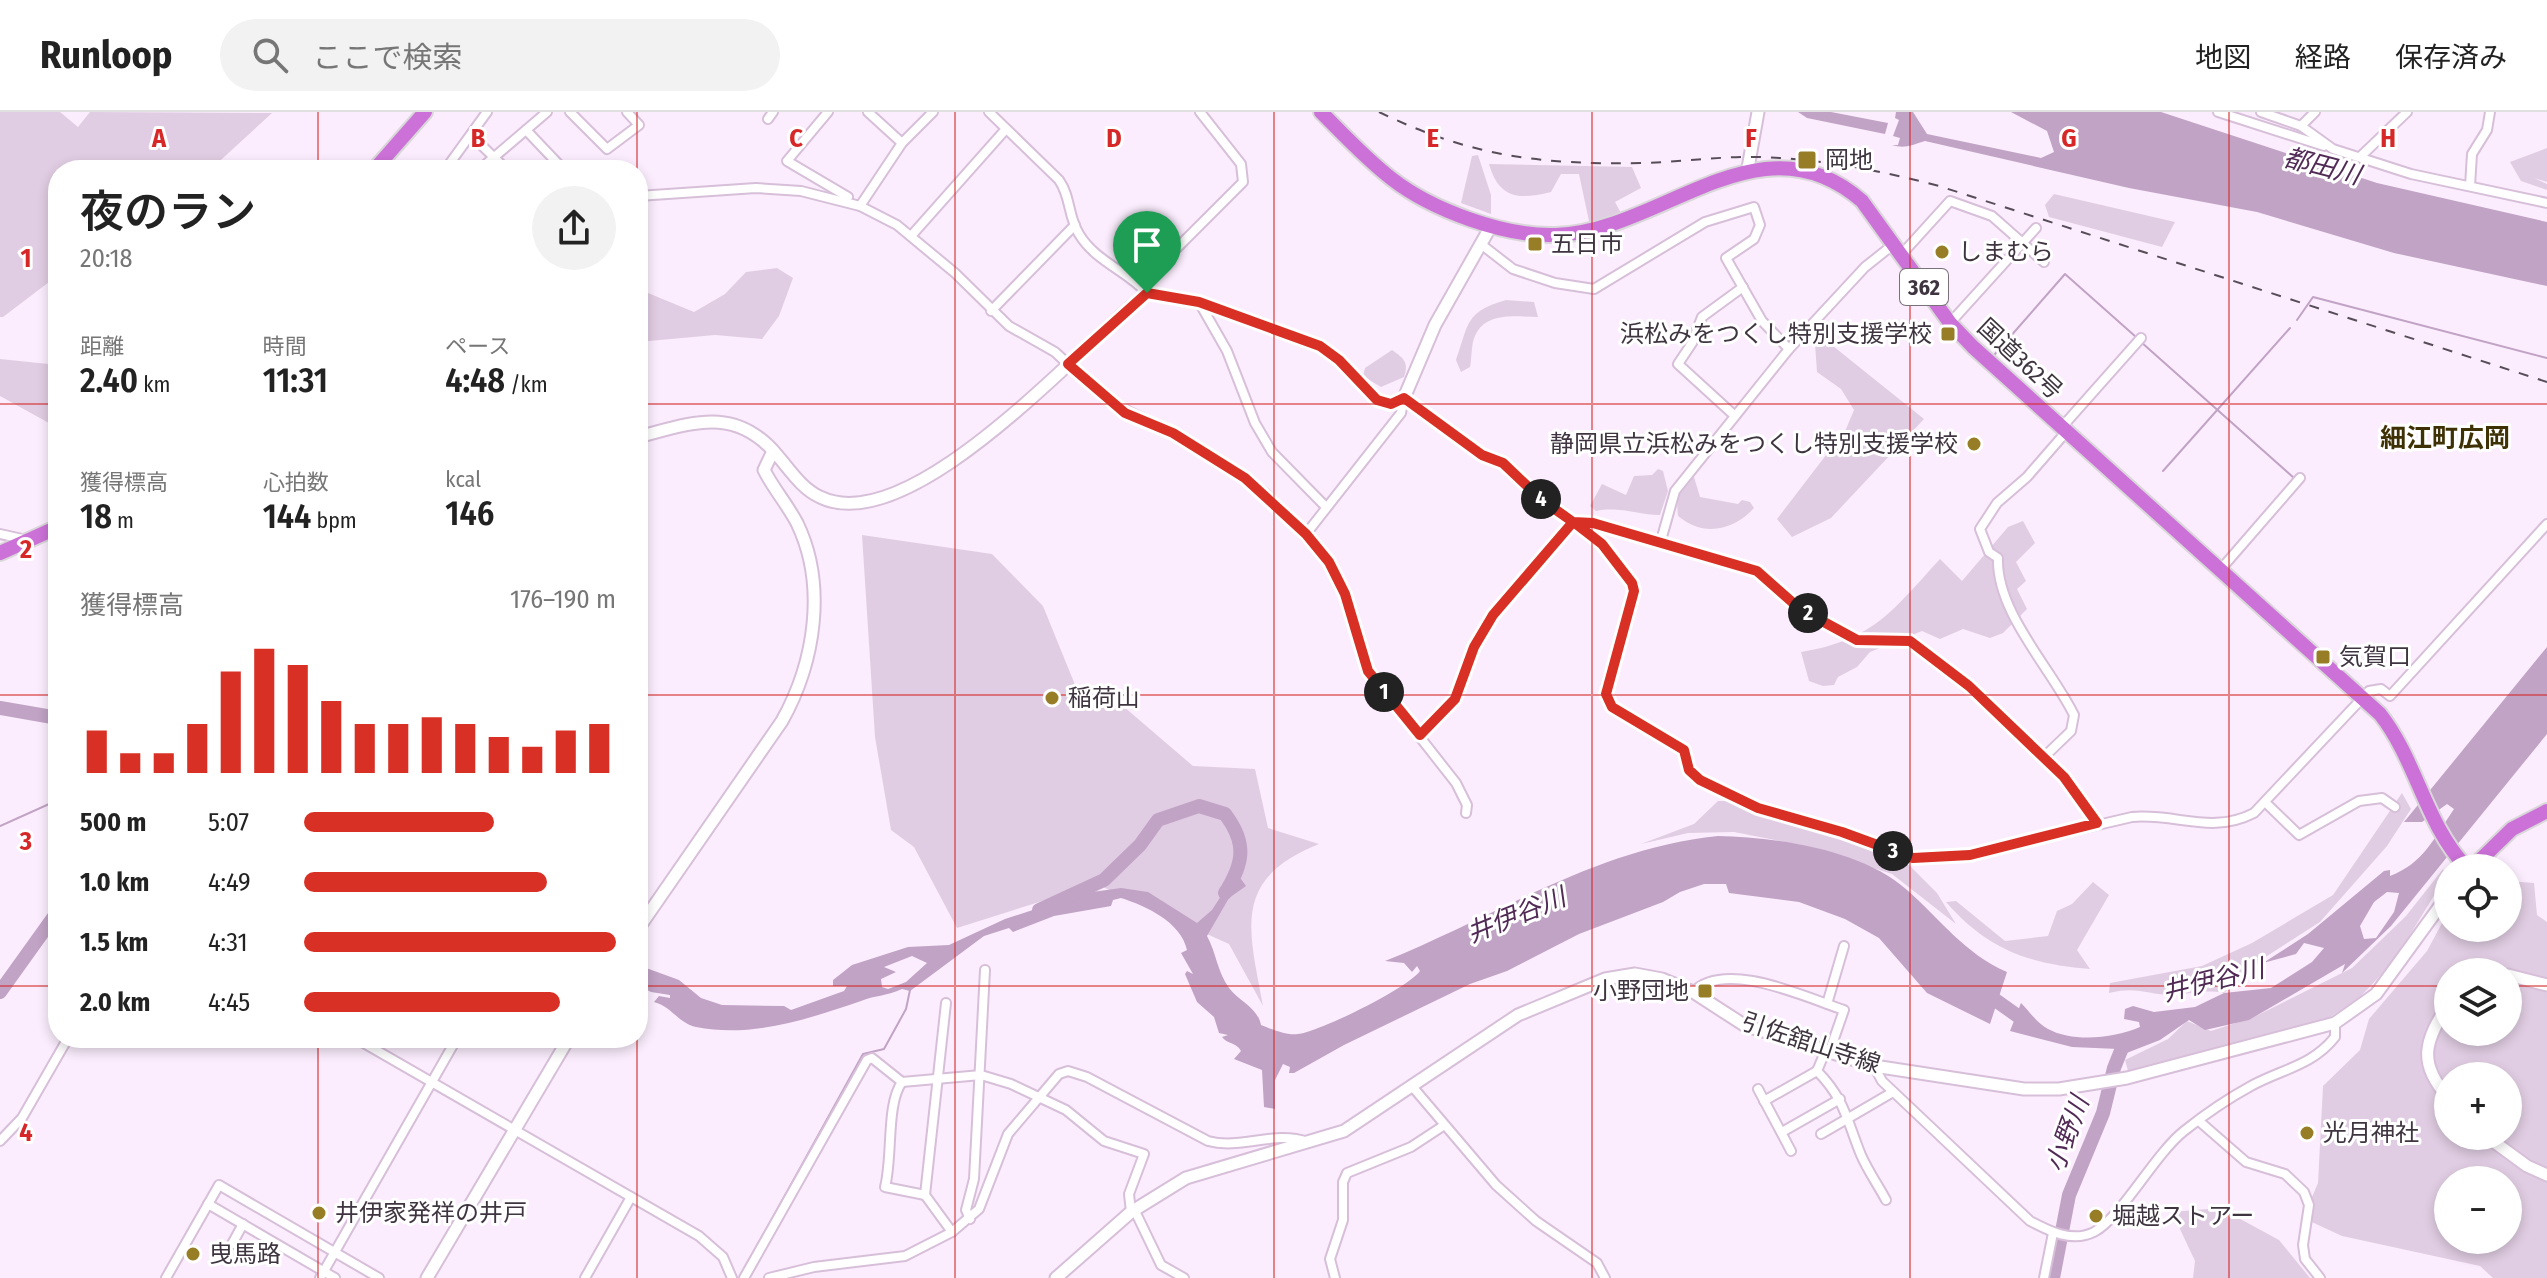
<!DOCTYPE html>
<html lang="ja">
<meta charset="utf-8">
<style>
:root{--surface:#fff;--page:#f2f2f2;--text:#222;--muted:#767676;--line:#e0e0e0;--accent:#d93025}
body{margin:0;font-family:"Fira Sans Condensed","Noto Sans JP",sans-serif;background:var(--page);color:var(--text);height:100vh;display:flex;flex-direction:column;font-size:30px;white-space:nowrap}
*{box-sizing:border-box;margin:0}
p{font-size:26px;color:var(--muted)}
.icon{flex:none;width:44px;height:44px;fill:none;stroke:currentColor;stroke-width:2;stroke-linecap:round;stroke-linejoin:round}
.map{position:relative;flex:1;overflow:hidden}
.side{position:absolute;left:48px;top:48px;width:600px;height:888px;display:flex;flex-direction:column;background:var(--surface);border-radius:32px;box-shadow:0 4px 12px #0003}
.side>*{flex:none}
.controls{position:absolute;left:2434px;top:742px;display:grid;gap:16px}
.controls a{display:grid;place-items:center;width:88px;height:88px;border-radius:50%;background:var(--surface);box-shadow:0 4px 12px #0003;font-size:40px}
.pin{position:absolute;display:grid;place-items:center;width:68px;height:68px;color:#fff;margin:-82px -34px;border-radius:50% 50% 50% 0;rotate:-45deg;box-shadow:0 0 8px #0007}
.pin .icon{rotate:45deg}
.km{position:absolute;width:40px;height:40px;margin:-20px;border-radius:50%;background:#222;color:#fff;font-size:22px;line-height:40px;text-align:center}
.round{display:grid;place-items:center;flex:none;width:84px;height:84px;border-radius:42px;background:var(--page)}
.overview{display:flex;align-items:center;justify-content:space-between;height:136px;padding:0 32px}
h1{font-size:44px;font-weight:600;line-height:60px}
.stats{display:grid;grid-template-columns:repeat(3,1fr);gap:12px;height:136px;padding:8px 32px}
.stats div{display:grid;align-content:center}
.stats b{font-size:34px;font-weight:600}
.stats small{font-size:22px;font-weight:400}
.stats p{font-size:22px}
.chart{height:224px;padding:16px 32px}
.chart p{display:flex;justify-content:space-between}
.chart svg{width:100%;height:144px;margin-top:8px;stroke:var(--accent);stroke-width:6}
ul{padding:0 32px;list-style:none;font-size:26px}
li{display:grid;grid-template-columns:128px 96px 1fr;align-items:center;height:60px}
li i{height:20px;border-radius:10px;background:var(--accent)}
header{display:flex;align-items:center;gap:48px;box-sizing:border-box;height:112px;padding:0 40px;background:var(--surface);border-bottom:2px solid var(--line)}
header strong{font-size:38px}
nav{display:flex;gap:44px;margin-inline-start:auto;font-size:28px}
.search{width:560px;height:72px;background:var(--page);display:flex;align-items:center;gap:20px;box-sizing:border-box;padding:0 28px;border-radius:44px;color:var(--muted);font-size:30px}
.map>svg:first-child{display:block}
</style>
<header>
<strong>Runloop</strong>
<div class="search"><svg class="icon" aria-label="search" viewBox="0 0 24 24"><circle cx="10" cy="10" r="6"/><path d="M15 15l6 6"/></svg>ここで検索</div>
<nav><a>地図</a><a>経路</a><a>保存済み</a></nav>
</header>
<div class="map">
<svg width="2547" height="1166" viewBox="0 0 2547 1166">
<rect width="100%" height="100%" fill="#fbedfd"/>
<g fill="#e1cde3" fill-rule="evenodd">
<polygon points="0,0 60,0 78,15 90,0 272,1 210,58 58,58 58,168 53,167 3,205 0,205"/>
<polygon points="2547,36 2547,70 2534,66 2547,72 2547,78 2521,69 2510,50"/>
<polygon points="1478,43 1491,83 1491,102 1461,91 1472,44"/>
<path d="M1489 52 1632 55 1641 76 1615 90 1622 103 1590 114 1579 62H1561L1551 80C1519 88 1499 87 1489 52Z"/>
<polygon points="2054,82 2175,110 2162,135 2049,105 2045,93"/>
<polygon points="777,156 793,166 779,204 762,227 715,223 638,230 638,187 648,181 694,200 725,182 746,160"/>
<path d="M1506 188 1534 190 1538 205C1517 205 1486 199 1475 224 1471 232 1472 245 1470 255L1461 260 1456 248C1469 213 1464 200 1506 188Z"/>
<polygon points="1828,230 1924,307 1831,406 1792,425 1777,407 1846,317 1854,298 1841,277 1817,260 1815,232"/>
<path d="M1392 238C1404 246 1409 251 1404 265L1381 275 1363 264 1365 256Z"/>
<polygon points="0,247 58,253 58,316 0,284"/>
<path d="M1658 357 1663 359 1668 379 1660 403C1639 403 1619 394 1596 399L1590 394 1602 372 1626 383 1634 364 1652 363Z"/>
<path d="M1694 365 1700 385 1738 392 1742 388 1750 390 1754 396C1733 419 1703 425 1678 404 1676 386 1677 374 1694 365Z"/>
<path d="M2023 409 2035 431 2016 450 2026 469 2017 477 2027 497 2003 521 1990 526 1963 517 1940 527 1922 519 1870 540 1857 555 1838 565 1834 573 1823 574 1809 569 1801 540C1874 528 1893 498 1940 447L1962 469 2008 415Z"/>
<path d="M862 423 992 442 1043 494 1082 590 1116 588 1193 654 1255 657 1268 716 1319 732C1231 767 1249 817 1263 894L1229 832 1096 772 957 816 914 735 891 718 875 625Z"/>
<path d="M2402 681 2411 697 2387 734 2320 810 2264 846 2224 881C2205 877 2191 882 2173 883 2146 883 2139 874 2109 881L2110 871 2202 854 2252 831 2333 783Z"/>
<polygon points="1718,689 1745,689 1899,743 1937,781 1956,812 1892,762 1801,733 1734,720 1688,721 1641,732 1694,712"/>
<polygon points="2443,757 2446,764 2394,849 2360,885 2323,910 2128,959 2125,948 2168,927 2187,909 2211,919 2254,905 2352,856 2406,804"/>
<path d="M2508 769 2534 771 2537 803 2547 810V1166H2493L2480 1154 2342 1124 2303 1106 2318 1071 2323 974 2360 938 2369 907 2427 839 2448 800V816H2508ZM2448 860H2508V920H2448ZM2448 964H2508V1024H2448ZM2448 1068H2508V1128H2448Z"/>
<path d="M2093 770 2109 783 2077 838 2090 857C2028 852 1987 837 1946 790L1956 789 2005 829 2048 824 2057 799 2072 792Z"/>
<polygon points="2220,1096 2279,1128 2310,1166 2193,1166 2195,1149 2172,1100"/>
</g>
<g fill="#c1a3c5" fill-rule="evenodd">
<polygon points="1798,0 1831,0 1888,11 1885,22 1807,6"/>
<path d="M1896 0H1913L1927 22 2041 46 2054 40 2047 19 2011 0H2161L2377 71 2547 110V174L2394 141 2257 100 2129 76 1925 29C1912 33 1905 37 1892 33H1898L1900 26 1893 24 1899 8 1895 6Z"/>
<path d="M2547 535V622L2391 814 2342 861 2345 852 2249 908 2205 918 2189 908 2160 928 2124 942 2118 937 2072 935 2010 919 2021 891C2029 899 2038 912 2048 917 2074 931 2115 926 2140 915L2139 910 2124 907 2125 897 2133 894 2154 900 2195 895 2224 881 2271 876 2312 850 2324 836 2304 831 2296 842 2263 851 2308 822 2384 759 2390 758V764C2424 751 2434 726 2454 697L2447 692 2422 710H2404ZM2387 780 2399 781 2394 800 2376 826 2364 827 2360 814 2374 790Z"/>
<path d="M1718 724C1776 725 1863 738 1907 778 1940 807 1965 842 2007 860L1990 912 1927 881 1879 826 1845 807 1799 790 1729 781 1726 772H1704L1680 780 1663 790 1579 822 1507 859 1470 872 1344 933 1294 961H1289L1290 955 1283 952 1275 968V997L1264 995 1262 958 1234 947 1241 939C1236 930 1227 932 1222 925L1228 923 1219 921 1214 905 1197 890 1185 862 1187 859 1193 862 1181 841 1187 838C1181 810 1146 794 1121 786L1113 788 1111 794 1054 804 1013 820 1009 816 984 824 910 879 902 877C887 884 876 883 861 889 808 907 753 926 696 915 678 911 671 894 654 890L659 884 670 886V883L651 880 638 873V853L679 868 701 886 722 893 784 894 791 898 844 879 847 874H833V868L852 853 908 835 949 833 1005 807 1085 781 1121 776 1148 780 1197 811 1212 798 1232 767H1241L1246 774 1229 786 1207 824C1216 840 1217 859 1229 876 1239 889 1258 896 1261 913 1271 917 1287 924 1298 922 1319 920 1408 876 1420 859L1417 854 1412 860 1404 851 1385 849C1495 805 1597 736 1718 724ZM912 844 927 851 906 870 888 877 882 875 881 867 896 860 884 855Z"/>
</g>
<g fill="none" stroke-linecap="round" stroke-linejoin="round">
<g stroke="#c1a3c5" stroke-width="2">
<polyline points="2297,208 2313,185 2547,246"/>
<polyline points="2141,230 2294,366"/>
<polyline points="1995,242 2065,162 2136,225"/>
<polyline points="2163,359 2290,216"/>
<polyline points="0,714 58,688"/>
<polyline points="740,1165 863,942 884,937 906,897 910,878"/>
</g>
<g stroke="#c1a3c5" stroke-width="14">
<polyline points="0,596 58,606"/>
<path d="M1039 798 1104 768 1140 733 1158 708 1199 694 1225 702C1247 731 1244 751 1225 781"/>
<polyline points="0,880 58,799"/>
<polyline points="1984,880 2029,912"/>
<polyline points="2053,1166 2069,1083 2103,1001 2114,956 2122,936 2133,928"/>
</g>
<g stroke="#d7bfd9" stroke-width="12">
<g id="street">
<polyline points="570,0 607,37 639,13 627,0"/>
<polyline points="828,0 787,49 848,85"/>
<polyline points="868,0 902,31"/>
<path d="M989 0 1059 68C1071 85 1068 105 1079 122 1095 149 1127 159 1147 181"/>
<polyline points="2218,0 2324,34"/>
<polyline points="2261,0 2301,14 2333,37 2411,62 2547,91"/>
<polyline points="768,7 773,0"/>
<polyline points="2301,14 2315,0"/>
<polyline points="526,18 564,58"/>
<polyline points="472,24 507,58"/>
<polyline points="2360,45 2407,0"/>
<polyline points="445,58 487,0"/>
<polyline points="479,58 547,0"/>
<polyline points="2470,74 2472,42 2487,18 2490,0"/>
<polyline points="638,84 756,76 801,79 860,94 897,113 955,161 1009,214 1055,240 1109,290 1173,321 1245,366 1266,382 1329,450 1345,482 1368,559 1456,671 1467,693 1466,701"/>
<polyline points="860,94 902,31 933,0"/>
<polyline points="911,124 1006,17"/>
<polyline points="1482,133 1513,157 1555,171 1594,177 1705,110 1754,95 1760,113 1754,127 1726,146 1762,209 1789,237"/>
<polyline points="1901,143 1950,89 1992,104 2044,150"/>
<polyline points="1140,173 1243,70 1241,52 1200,0"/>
<polyline points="1199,190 1227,239 1255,311 1272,340 1326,395"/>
<polyline points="991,199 1075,113"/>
<polyline points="1950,211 2036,116"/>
<polyline points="1735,304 1678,252 1692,231 1702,205 1743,175"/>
<polyline points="2062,315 2141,226"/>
<polyline points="1575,411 1596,412 1757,459 1800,497 1857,528 1910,529 1969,574 2064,665 2097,711"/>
<polyline points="0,422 27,428"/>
<path d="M1306 422 1401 301 1404 286 1482 343 1503 351 1542 388 1602 432 1632 471V490L1606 574 1612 595 1684 638 1689 658 1700 668 1758 696 1842 720 1913 746 1970 743 2132 705C2177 701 2211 723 2254 701L2369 579 2381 577 2390 584 2547 412"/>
<polyline points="1660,432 1675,379 1789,237 1865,155 1894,132"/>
<polyline points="2221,457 2300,366"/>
<polyline points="1420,623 1455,587 1474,535 1493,503 1573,410"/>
<path d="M2043 646 2071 619 2074 603C2051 556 1996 500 1998 446L1989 440 1980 417 1997 391 2027 365 2067 319"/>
<polyline points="2266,691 2299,723 2359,689 2382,686 2395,695"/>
<path d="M1693 880C1725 847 1805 885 1844 898L1829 941"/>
<polyline points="946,891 925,1083 952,1120"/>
<polyline points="1827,892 1844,834"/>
<polyline points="355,926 699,1124 723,1145 732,1166"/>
<path d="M1825 940 1817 959C1845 987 1847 1009 1861 1043 1868 1059 1878 1073 1886 1088"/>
<path d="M1874 954 1882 969 2030 1109C2049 1119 2072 1131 2094 1120 2121 1106 2154 1043 2184 1019 2204 1003 2229 986 2251 974 2282 957 2312 954 2335 925V911"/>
<path d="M902 970C886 992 893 1044 885 1075L925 1083"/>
<polyline points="1411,973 1496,1073 1536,1109 1597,1151 1605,1166"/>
<polyline points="1758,977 1791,1039"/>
<polyline points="1764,989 1817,959"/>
<polyline points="2199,1009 2246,1050 2285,1062 2304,1080 2309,1093 2303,1133 2305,1147 2320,1166"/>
<polyline points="1782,1020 1840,987"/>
<polyline points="1821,1022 1893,980"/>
<polyline points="0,1029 22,1006 68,926"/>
<polyline points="208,1092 335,1166"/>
<polyline points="1134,1097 1161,1153 1184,1166"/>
<polyline points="970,1107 966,1098 974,1067 985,858"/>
<polyline points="232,1132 243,1112"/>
<polyline points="166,1166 219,1073 379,1166"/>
<polyline points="320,1166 457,926"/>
<polyline points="585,1166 631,1085"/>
<polyline points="744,1166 867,948 872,946 902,970 981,963 1011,972 1066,998 1104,1029 1144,1042 1129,1082 1131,1100"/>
<path d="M769 1166 814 1155 905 1144 952 1120 979 1097 1008 1022 1059 962 1068 959 1087 965 1208 1029C1242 1038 1273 1018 1308 1030"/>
<polyline points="1335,1166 1330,1147 1343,1108 1343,1070 1347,1061 1411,1035 1443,1014"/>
<polyline points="2044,1166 2053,1121"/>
</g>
</g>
<g stroke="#d7bfd9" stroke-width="15">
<g id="secondary">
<polyline points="1748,56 1758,0"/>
<path d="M638 325C692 311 735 293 777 343 790 358 802 377 820 385 910 429 1080 234 1147 181L1199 190 1320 234 1339 248 1377 288 1391 292 1404 286 1435 213 1491 114"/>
<path d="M638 817 782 609C815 550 827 473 797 411 787 392 773 376 764 358L773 339"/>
<polyline points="2508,863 2547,873"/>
<path d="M2448 893C2425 928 2417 951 2448 985"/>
<polyline points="2486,1024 2527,1054 2547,1063"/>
<polyline points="427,1166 569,926"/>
<polyline points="1056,1166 1131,1100 1186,1066 1344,1019 1518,903 1605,867 1635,862 1662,867 1693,880 1744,913 1874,954 2024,977 2059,977 2127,966 2335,911 2376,882 2448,783"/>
</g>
</g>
<g stroke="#d9d7d9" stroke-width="18">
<g id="highway">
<path d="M1321 0C1344 23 1366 47 1392 67 1432 98 1505 125 1556 123 1662 120 1760 0 1862 89L1950 211 1973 235 2380 602C2417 649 2425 712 2467 756"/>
<polyline points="374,58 425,0"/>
<polyline points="0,441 58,415"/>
<polyline points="2472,756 2512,717 2547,699"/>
</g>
</g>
<use href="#street" stroke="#fff" stroke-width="8"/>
<use href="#secondary" stroke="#fff" stroke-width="11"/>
<use href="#highway" stroke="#cc71d8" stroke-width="14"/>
<path stroke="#574d58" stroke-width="2" stroke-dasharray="10 10" stroke-linecap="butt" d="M1379 0C1472 45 1542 53 1644 51 1682 50 1721 44 1759 45 1821 47 1879 58 1939 74L2547 270"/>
</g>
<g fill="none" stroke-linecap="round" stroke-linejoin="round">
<g stroke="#fff" stroke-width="16">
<polyline id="route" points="1147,181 1068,252 1125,301 1173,321 1245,366 1306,422 1329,450 1345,482 1368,559 1420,623 1455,587 1474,535 1493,503 1573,410 1593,411 1757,459 1800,497 1857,528 1910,529 1969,574 2064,665 2097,711 1970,743 1913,746 1842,720 1758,696 1700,668 1689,658 1684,638 1612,595 1606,582 1634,479 1632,471 1602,432 1575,411 1573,410 1542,388 1503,351 1482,343 1404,286 1391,292 1377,288 1339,248 1320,234 1199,190 1147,181"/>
</g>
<use href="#route" stroke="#d93025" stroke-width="10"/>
</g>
<path fill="none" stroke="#d62828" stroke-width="2" stroke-opacity="0.55" d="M318 0V58M637 0V58M955 0V1166M1274 0V1166M1592 0V1166M1910 0V1166M2229 0V1166M0 292H58M638 292H2547M0 583H58M638 583H2547M0 874H58M638 874H2448M2508 874H2547M318 926V1166M637 926V1166"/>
<g fill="#977d25" stroke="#fff" stroke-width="3">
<rect x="1797" y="38" width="20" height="20" rx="4"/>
<rect x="1527" y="124" width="16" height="16" rx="4"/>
<circle cx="1942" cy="140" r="8"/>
<rect x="1940" y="214" width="16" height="16" rx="4"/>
<circle cx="1974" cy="332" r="8"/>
<rect x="2315" y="537" width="16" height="16" rx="4"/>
<circle cx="1052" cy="586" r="8"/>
<rect x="1697" y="871" width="16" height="16" rx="4"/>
<circle cx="2307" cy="1021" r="8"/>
<circle cx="319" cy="1101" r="8"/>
<circle cx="2096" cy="1104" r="8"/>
<circle cx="193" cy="1142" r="8"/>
</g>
<g text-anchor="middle" stroke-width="6" stroke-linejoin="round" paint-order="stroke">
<rect fill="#fff" stroke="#797279" stroke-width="2" x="1900" y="157" width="48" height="36" rx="6"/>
<g font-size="22" font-weight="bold" fill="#3f3540">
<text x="1924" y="183">362</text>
</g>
<g font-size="24" fill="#3f3540" stroke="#fff" text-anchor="start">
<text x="1825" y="56">岡地</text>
<text x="1551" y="140">五日市</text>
<text x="1958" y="148">しまむら</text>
<text x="1932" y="230" text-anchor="end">浜松みをつくし特別支援学校</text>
<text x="1958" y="340" text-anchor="end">静岡県立浜松みをつくし特別支援学校</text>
<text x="2339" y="553">気賀口</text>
<text x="1068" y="594">稲荷山</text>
<text x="1689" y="887" text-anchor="end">小野団地</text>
<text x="2323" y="1029">光月神社</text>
<text x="335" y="1109">井伊家発祥の井戸</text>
<text x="2112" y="1112">堀越ストアー</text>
<text x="209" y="1150">曳馬路</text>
</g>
<g font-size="24" fill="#3f3540" stroke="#fff">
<text transform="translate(2020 247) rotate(43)" y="8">国道362号</text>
<text transform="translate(1811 931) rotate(18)" y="8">引佐舘山寺線</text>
</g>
<g font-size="26" font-style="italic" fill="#512a56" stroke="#fff">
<text transform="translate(2322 54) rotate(14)" y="9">都田川</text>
<text transform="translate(1516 803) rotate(-22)" y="9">井伊谷川</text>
<text transform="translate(2213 868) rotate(-14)" y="9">井伊谷川</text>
<text transform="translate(2067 1022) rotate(-70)" y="9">小野川</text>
</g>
<g font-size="26" font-weight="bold" fill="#3e3106" stroke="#fff">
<text x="2445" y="335">細江町広岡</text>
</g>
</g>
<g font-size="26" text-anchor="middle" font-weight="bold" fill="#d62828" stroke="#fff" stroke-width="6" stroke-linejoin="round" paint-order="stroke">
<text x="159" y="35">A</text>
<text x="478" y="35">B</text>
<text x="796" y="35">C</text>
<text x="1114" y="35">D</text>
<text x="1433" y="35">E</text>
<text x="1751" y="35">F</text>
<text x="2069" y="35">G</text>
<text x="2388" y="35">H</text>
<text x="26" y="155">1</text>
<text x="26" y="446">2</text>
<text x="26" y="738">3</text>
<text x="26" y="1029">4</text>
</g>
</svg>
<div class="controls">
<a><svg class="icon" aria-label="locate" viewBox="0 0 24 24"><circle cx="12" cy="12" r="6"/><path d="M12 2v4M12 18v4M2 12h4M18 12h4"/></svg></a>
<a><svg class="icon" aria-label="layers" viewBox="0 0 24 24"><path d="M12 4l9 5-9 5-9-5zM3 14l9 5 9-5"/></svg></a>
<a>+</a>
<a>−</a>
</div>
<div class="pin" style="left:1147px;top:181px;background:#1e9e55"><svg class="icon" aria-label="arrive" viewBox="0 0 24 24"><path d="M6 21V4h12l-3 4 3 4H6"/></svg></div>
<b class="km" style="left:1384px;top:580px">1</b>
<b class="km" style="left:1808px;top:501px">2</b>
<b class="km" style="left:1893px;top:739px">3</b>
<b class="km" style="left:1541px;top:387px">4</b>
<section class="side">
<div class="overview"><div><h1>夜のラン</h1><p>20:18</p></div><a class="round"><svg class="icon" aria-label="share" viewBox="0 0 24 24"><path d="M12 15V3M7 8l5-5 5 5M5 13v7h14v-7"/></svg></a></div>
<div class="stats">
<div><p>距離</p><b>2.40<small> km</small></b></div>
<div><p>時間</p><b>11:31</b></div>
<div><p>ペース</p><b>4:48<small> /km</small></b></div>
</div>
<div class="stats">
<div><p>獲得標高</p><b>18<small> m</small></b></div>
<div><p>心拍数</p><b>144<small> bpm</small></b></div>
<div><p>kcal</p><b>146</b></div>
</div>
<div class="chart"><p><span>獲得標高</span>176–190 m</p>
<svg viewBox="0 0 160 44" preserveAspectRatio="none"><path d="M5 44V31M15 44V38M25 44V38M35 44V29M45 44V13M55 44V6M65 44V11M75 44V22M85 44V29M95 44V29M105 44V27M115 44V29M125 44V33M135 44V36M145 44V31M155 44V29"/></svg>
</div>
<ul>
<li><b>500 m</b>5:07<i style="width:61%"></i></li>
<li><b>1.0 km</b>4:49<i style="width:78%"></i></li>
<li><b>1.5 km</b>4:31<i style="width:100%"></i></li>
<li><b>2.0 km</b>4:45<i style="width:82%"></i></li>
</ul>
</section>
</div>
